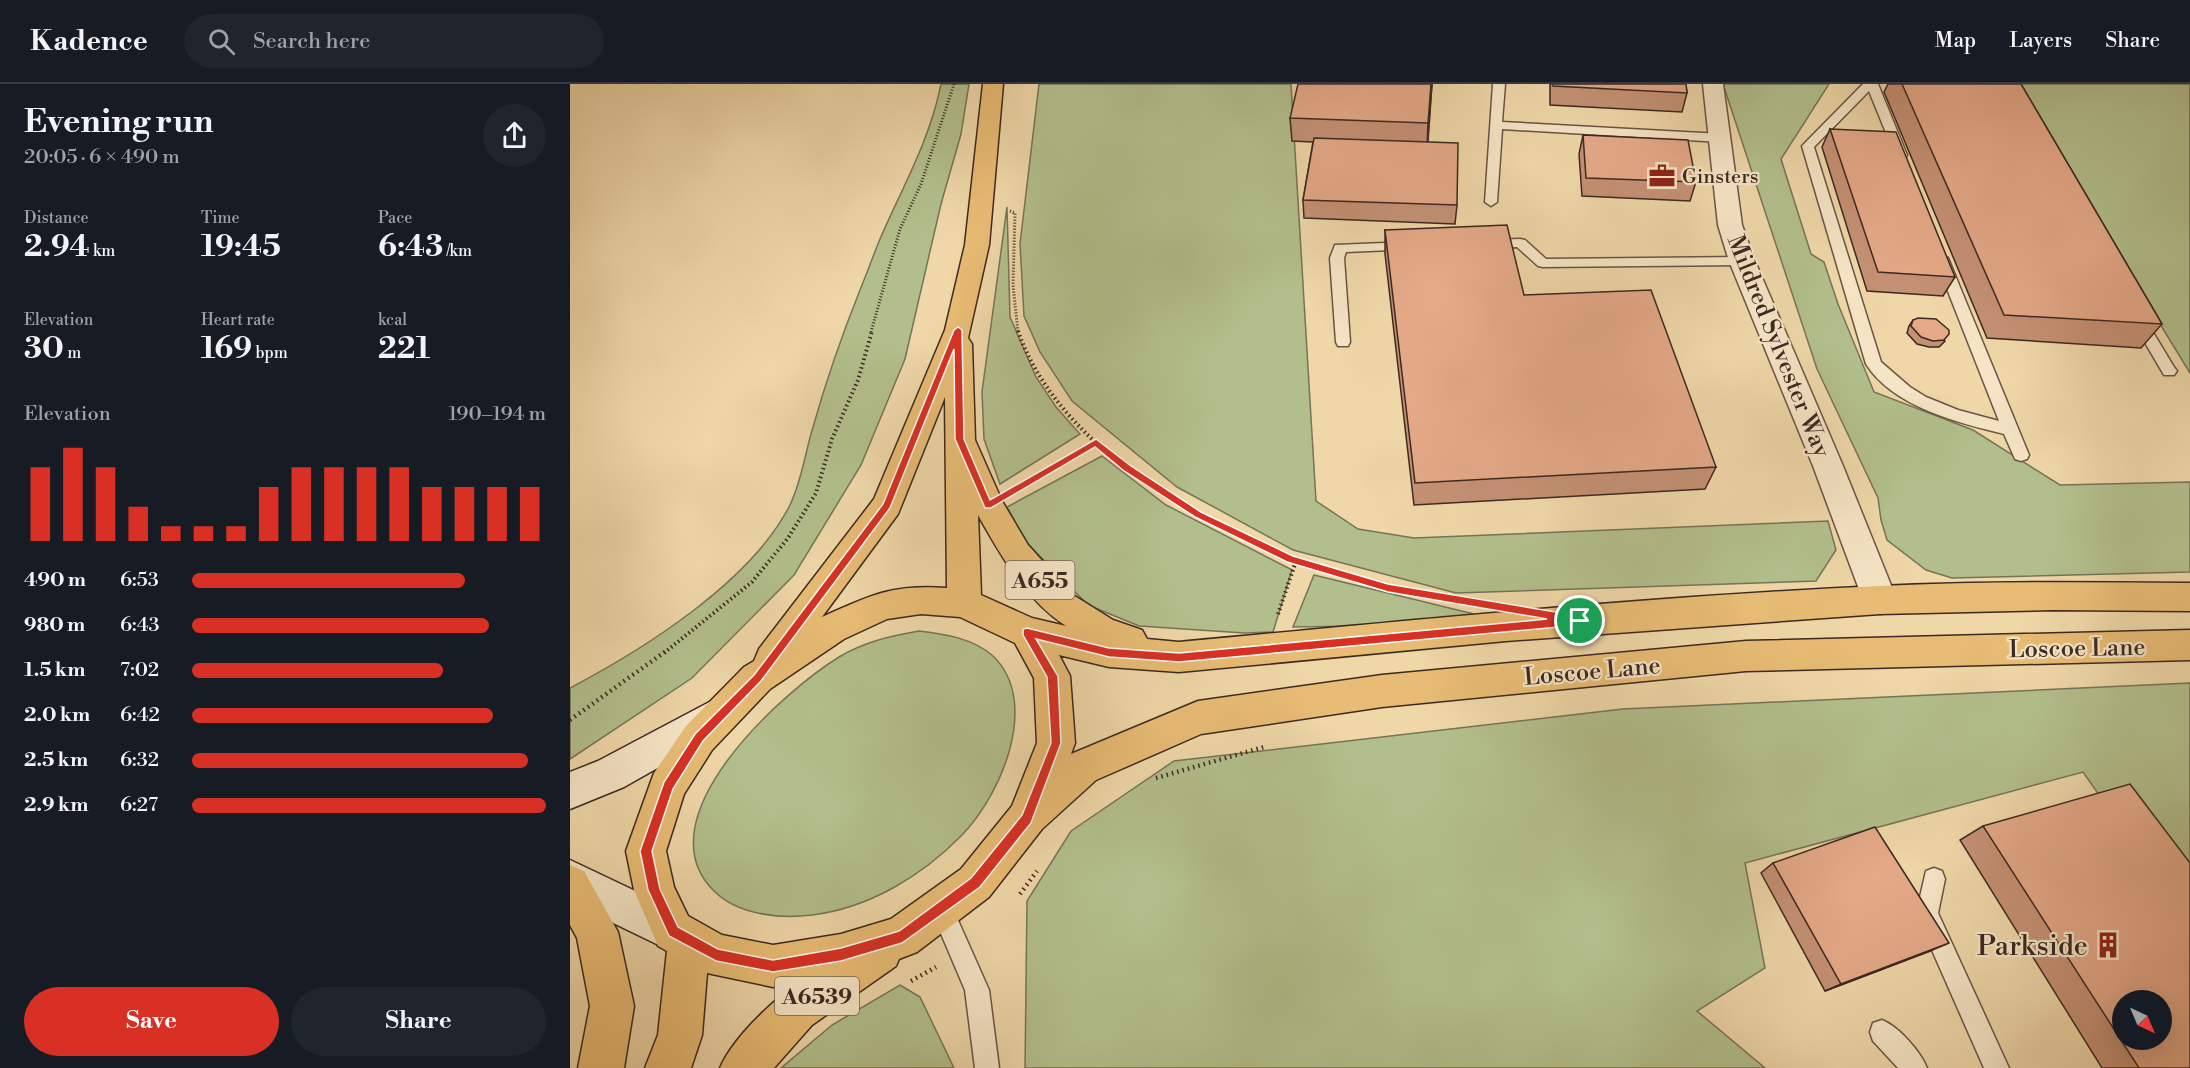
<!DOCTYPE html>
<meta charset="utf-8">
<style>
:root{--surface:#171b24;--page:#20242c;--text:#f1f3f6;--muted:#9ea1a6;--line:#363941;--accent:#d93025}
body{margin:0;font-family:"Libre Bodoni",serif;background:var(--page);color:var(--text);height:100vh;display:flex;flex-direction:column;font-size:22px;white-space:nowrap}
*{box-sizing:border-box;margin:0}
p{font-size:20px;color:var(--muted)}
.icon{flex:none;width:33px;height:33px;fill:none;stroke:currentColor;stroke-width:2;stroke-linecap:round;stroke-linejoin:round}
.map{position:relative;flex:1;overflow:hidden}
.side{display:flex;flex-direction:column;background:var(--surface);width:570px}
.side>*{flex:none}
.needle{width:39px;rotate:136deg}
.controls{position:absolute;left:1542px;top:906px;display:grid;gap:12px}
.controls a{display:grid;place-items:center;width:60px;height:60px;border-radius:50%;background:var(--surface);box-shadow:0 6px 24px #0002;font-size:30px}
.pin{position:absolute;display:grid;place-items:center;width:51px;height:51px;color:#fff;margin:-26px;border:3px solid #fff;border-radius:50%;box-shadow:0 2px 6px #0007}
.round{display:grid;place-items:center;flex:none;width:63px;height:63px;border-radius:32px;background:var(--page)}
.headline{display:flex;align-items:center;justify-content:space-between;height:102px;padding:0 24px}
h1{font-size:33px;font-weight:700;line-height:45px}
.metrics{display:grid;grid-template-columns:repeat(3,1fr);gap:9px;height:102px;padding:6px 24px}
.metrics div{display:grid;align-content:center}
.metrics b{font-size:30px;font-weight:700}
.metrics small{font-size:16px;font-weight:400}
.metrics p{font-size:16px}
.chart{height:168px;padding:12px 24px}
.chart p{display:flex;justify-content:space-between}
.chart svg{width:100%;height:108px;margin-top:6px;stroke:var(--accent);stroke-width:6}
.primary-button{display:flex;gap:12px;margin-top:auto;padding:12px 24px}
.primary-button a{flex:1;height:69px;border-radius:36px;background:var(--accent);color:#fff;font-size:24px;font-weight:700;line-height:69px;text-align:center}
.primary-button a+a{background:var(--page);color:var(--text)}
ul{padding:0 24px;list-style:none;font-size:20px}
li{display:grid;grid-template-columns:96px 72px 1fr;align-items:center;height:45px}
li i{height:15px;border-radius:8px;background:var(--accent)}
header{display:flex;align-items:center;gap:36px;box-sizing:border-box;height:84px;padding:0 30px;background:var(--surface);border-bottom:2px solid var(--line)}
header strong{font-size:28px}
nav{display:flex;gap:33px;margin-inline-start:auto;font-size:21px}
.search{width:420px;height:54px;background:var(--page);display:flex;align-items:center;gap:15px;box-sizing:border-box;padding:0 21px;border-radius:33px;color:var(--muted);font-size:22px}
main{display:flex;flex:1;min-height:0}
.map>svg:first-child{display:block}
</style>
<header>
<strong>Kadence</strong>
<div class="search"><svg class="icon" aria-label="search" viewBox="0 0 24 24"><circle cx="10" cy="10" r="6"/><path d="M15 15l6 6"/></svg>Search here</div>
<nav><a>Map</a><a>Layers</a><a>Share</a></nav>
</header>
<main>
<section class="side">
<div class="headline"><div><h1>Evening run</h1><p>20:05 · 6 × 490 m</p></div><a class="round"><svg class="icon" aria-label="share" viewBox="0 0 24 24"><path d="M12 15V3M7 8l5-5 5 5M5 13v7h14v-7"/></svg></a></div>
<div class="metrics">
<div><p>Distance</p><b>2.94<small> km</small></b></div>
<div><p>Time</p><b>19:45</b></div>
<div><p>Pace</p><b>6:43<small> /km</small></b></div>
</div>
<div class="metrics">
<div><p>Elevation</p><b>30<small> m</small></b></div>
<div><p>Heart rate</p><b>169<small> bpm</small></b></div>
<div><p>kcal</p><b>221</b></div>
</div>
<div class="chart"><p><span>Elevation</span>190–194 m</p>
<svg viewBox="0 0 160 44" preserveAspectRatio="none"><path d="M5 44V14M15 44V6M25 44V14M35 44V30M45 44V38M55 44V38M65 44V38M75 44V22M85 44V14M95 44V14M105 44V14M115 44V14M125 44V22M135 44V22M145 44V22M155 44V22"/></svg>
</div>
<ul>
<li><b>490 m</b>6:53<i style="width:77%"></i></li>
<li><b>980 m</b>6:43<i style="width:84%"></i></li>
<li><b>1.5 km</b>7:02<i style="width:71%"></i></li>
<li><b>2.0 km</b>6:42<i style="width:85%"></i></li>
<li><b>2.5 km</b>6:32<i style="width:95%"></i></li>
<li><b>2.9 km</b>6:27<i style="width:100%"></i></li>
</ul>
<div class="primary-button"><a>Save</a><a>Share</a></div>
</section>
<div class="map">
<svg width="1620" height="984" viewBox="0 0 1620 984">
<rect width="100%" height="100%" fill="#efd7a8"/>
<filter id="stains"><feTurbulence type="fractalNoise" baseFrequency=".00333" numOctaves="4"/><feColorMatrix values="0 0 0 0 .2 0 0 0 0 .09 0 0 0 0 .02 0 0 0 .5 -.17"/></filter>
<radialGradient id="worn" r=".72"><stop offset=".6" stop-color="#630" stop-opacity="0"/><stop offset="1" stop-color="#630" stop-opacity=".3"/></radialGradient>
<g fill="#b2bf8c" stroke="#767457" stroke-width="1.5">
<path d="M371 0H399L391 50 371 120 335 275 291 381 224 491 122 594 0 675V604C74 565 181 498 220 421 232 396 235 369 243 343 256 297 272 251 290 206 297 189 303 172 310 155 332 104 360 56 371 0Z"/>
<polygon points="469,0 721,0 746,417 788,445 844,454 1258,437 1266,466 1246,497 886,509 723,466 607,403 502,317 470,268 454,232 450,160"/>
<polygon points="1153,0 1259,0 1211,75 1241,170 1254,178 1268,220 1304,308 1403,346 1490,401 1620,398 1620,488 1382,494 1356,486 1317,456 1311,436 1308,414 1247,285"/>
<polygon points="1443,0 1620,0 1620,289"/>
<polygon points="437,123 440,233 466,293 486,323 510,350 430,400 414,355 412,308"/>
<polygon points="532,372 596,421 722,486 703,548 674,549 569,542 518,521 456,458 437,423"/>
<polygon points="744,491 904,530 790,542 723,543"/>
<path d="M349 547C374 550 403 554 423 572 471 618 431 711 392 751 352 792 299 824 242 831 210 835 168 831 144 807 71 735 211 609 269 573 294 558 320 552 349 547Z"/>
<polygon points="1620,599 1620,798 1532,715 1513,688 1175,779 1195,884 1127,927 1195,984 455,984 457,817 501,747 604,677 1053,625"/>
<polygon points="330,901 350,913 384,984 211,984 262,941"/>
</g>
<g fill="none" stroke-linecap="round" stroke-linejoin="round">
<g stroke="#685444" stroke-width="3">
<g id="service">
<polygon points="923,0 935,0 932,38 1151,50 1157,54 1151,58 932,45 927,118 921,122 915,118"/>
<path d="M1293 0H1308L1337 71 1335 74H1327L1325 71 1299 7 1244 63 1311 278 1340 303 1356 313 1388 326 1429 337 1366 177 1373 173 1378 174 1459 371 1457 375 1451 377 1445 375 1434 350C1389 339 1323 323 1296 280L1232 62Z"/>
<polygon points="950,155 955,156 976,175 1172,173 1179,177 1172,181 973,183 968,182 947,163 917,164 910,160 917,156"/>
<polygon points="839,158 844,159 846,162 844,165 776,168 774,174 780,258 778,262 768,262 766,258 760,174 765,161"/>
<polygon points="1567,228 1572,230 1604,283 1607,287 1604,291 1594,291 1560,233"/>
<polygon points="1364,784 1372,787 1375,795 1368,829 1439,984 1414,984 1346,830 1356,787"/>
<polygon points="371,813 379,816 419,906 429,984 405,984 395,906 360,824 363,816"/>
<path d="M1312 936C1329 943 1350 967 1357 984H1328L1303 957 1300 948 1303 939Z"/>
</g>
</g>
<g stroke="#685444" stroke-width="3">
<polygon id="minor" points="1133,0 1153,0 1172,141 1185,177 1273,382 1327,516 1322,526 1310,530 1298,526 1293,516 1243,382 1159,177 1148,141"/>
</g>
<g stroke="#3b2922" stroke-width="3">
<g id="secondary">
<polygon points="147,614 160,619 165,631 160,643 54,703 0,725 0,688 28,677"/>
<polygon points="0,776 118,832 124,847 118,862 103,868 0,818"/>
</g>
</g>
<g stroke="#3b2922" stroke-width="3">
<g id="primary">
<path d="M413 0H433L419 161 398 254 402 260 405 356 432 417 458 461 503 511 543 536 572 546 577 555 609 558C842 536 1076 513 1309 502 1413 497 1517 498 1620 499V527L1483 526 1310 530 936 557 609 588 539 583 489 571 500 592 505 659 501 670 628 617 812 591 1176 557 1620 546V576L1176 587 812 623 631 650 526 696 472 745 419 813 347 868 329 875 326 882 242 941 204 984H150C163 954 201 918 228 899L203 903 137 889 132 951 121 984H75L88 951 97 867 88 862 64 806 56 767 84 689 116 642 174 583 184 577 189 565 304 415 375 246 395 161ZM375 313 377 504C322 500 301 511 252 533L328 430ZM408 431C431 472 456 516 496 542L462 534 411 511ZM351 530 390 533 445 559 464 594 467 659 442 722 391 785 321 835 271 850 203 861 152 851 118 832 104 803 96 767 114 710 142 666 200 605 274 555 317 535Z"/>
<polygon points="0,781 14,787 48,848 64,922 54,984 8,984 20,922 7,854 0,841"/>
</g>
</g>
<g stroke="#3b2922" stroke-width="3" stroke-dasharray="1 2" stroke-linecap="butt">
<polyline points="440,127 445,129 443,201 448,248"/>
<polyline points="301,248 330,145 351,100 384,0"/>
</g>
<g stroke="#3b2922" stroke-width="4" stroke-dasharray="1.5 3" stroke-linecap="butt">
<path d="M448 247C486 357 619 436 723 476 765 493 823 504 868 512"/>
<polyline points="446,405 526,359"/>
<polyline points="708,530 726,477"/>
<polyline points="94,569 182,498 218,454 246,409 262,355 288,296 302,247"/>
</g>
<g stroke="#3b2922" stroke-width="4.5" stroke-dasharray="1.5 4" stroke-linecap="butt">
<polyline points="0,636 96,567"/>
<polyline points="586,694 694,663"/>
<polyline points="450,810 467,787"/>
<polyline points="341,897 366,883"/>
</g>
<use href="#service" fill="#f5e5c6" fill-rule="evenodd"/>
<use href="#minor" fill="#f5e5c6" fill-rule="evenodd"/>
<use href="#secondary" fill="#f5e5c6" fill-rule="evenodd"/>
<use href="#primary" fill="#e8bc74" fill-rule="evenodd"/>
</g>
<g fill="#c59175" stroke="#3b2922" stroke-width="1.5">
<polygon points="862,0 858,58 887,121 885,140 734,134 733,116 743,58 722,57 720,34"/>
<polygon points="980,0 1116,0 1117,9 1112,28 980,21"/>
<polygon points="1318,0 1451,0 1592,240 1571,264 1417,254 1314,8"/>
<polygon points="1260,45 1385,193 1373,212 1297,207 1252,63"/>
<polygon points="1013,51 1126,98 1120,117 1012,112 1009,70"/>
<polygon points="815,146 954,211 1146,383 1135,405 844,421 815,170"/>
<polygon points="1343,236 1375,257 1369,263 1359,263 1347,260 1337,249 1339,242"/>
<polygon points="1413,742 1620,984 1532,984 1390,756"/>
<polygon points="1203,779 1360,867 1255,907 1191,789"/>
</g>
<g fill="#a0765f" stroke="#3b2922" stroke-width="1.5">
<polygon points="861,0 862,0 857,63 858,39"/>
<polygon points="1379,859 1360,867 1255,907 1271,900"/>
</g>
<g fill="#e5a988" stroke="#3b2922" stroke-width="1.5" fill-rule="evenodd">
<polygon points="728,0 861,0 858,39 720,34"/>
<polygon points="983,0 1116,0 1117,9 983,2"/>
<polygon points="1332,0 1451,0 1592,240 1434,231"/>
<polygon points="1260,45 1326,48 1385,193 1308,188"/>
<polygon points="1013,51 1118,56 1126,98 1016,94"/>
<polygon points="744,54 888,59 887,121 733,116"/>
<polygon points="937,141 954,211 1081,206 1146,383 845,399 815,146"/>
<polygon points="1348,234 1366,235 1379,246 1379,250 1374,256 1363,257 1351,253 1341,242 1343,236"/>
<path d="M1560 700 1620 779V984H1569L1413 742ZM1552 916H1592V956H1552Z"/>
<polygon points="1305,743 1379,859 1271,900 1203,779"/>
</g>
<path fill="#d93025" stroke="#fff" stroke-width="1.5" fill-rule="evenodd" d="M388 243 392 246 394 355 420 416 526 355 561 382 631 428 723 472 818 500 1010 532 1015 537 1010 541 609 578 539 573 466 555 488 592 491 659 461 739 410 803 332 859 271 877 203 888 146 877 99 852 78 806 70 767 94 698 125 650 184 591 313 420 384 246ZM384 265 385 355 415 424H421L525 363 554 387 625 433 717 478 818 508 977 535 609 569 539 564 457 544 453 545V551L477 593 481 659 452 731 401 794 329 847 271 864 203 876 148 865 108 843 90 805 82 767 103 705 133 657 191 597 320 424Z"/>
<defs>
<g id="office-bare" transform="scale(2.07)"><path d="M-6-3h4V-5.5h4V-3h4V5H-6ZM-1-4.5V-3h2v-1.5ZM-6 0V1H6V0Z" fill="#8f2418" stroke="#f5e5c6" stroke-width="2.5" paint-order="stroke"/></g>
<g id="building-bare" transform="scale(2.07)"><path d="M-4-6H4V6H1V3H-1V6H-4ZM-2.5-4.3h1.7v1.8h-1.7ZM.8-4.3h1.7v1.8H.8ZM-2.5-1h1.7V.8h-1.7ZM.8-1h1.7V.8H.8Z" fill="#8f2418" stroke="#f5e5c6" stroke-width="2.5" paint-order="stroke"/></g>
</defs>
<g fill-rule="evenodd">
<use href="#office-bare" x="1092" y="92"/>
<use href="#building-bare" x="1538" y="861"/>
</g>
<g text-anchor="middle" stroke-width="4.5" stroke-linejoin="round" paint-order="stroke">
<g font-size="20" fill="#3b2922" stroke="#f5e5c6" text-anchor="start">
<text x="1112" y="99">Ginsters</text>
</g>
<g fill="#f5e5c6" stroke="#736153" stroke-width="1.5">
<rect x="435.5" y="477" width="69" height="38" rx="4.5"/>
<rect x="205" y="893" width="84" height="38" rx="4.5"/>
</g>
<g font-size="22" font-weight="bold" fill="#3b2922">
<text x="470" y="504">A655</text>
<text x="247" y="920">A6539</text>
</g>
<g font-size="24" fill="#3b2922" stroke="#f5e5c6">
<text transform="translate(1209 262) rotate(68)" y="8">Mildred Sylvester Way</text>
<text transform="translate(1507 564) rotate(-1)" y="8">Loscoe Lane</text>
<text transform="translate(1022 587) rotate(-5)" y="8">Loscoe Lane</text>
</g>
<g font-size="28" fill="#3b2922" stroke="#f5e5c6" text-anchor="end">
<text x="1518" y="871">Parkside</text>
</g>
</g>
<rect width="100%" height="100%" filter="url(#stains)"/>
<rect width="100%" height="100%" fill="url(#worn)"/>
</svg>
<div class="controls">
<a><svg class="needle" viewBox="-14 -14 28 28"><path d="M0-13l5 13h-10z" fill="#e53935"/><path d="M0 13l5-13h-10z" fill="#9ea1a6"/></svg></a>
</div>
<div class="pin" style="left:1010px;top:537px;background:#1e9e55"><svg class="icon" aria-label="arrive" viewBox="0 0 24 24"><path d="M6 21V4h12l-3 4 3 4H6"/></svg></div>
</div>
</main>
